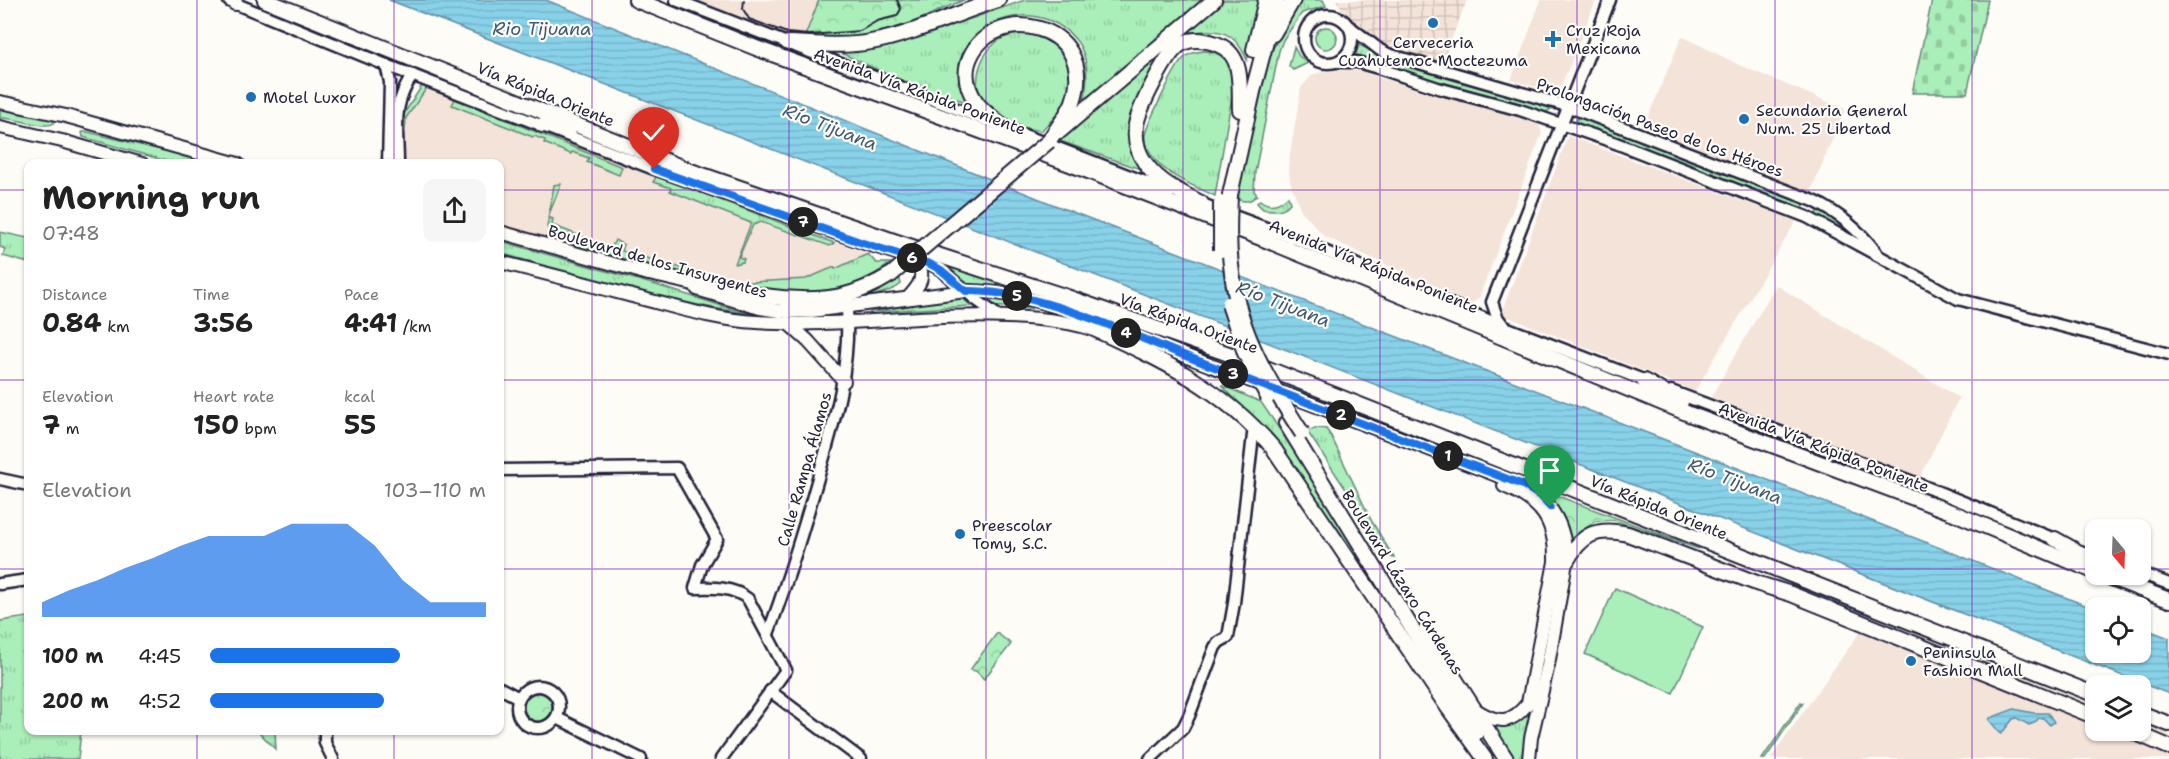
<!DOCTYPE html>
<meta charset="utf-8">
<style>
:root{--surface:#fff;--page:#f6f6f6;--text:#222;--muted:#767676;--accent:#1a73e8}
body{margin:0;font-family:"Shantell Sans",sans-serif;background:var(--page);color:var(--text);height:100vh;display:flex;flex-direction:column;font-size:22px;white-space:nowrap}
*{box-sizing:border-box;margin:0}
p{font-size:20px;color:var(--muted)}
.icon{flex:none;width:33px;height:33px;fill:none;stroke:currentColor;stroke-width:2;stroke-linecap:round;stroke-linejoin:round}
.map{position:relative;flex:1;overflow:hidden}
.details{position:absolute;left:24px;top:159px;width:480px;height:576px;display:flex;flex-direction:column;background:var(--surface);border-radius:12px;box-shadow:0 2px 4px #0004}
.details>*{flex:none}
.needle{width:39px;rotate:161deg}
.controls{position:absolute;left:2085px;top:519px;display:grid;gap:12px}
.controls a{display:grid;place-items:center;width:66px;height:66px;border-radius:12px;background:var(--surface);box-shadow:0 2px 4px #0004;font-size:30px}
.pin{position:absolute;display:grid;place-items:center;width:51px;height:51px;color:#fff;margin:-62px -26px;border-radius:50% 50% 50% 0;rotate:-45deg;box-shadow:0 0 6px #0007}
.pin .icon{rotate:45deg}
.km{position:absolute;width:30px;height:30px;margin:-15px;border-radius:50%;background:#222;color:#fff;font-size:16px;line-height:30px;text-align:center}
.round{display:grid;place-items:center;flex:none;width:63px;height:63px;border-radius:12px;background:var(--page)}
.summary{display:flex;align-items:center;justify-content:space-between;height:102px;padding:0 18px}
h1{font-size:33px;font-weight:700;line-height:45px}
.stats{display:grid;grid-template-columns:repeat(3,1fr);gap:9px;height:102px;padding:6px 18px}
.stats div{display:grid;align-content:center}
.stats b{font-size:26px;font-weight:700}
.stats small{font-size:16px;font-weight:400}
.stats p{font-size:16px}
.chart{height:168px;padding:12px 18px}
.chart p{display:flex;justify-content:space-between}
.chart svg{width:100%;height:108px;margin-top:6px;fill:var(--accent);opacity:.7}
ul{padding:0 18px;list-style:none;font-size:20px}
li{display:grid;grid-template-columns:96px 72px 1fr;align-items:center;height:45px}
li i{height:15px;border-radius:8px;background:var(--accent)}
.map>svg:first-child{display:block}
</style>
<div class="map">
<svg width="2169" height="759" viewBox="0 0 2169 759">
<defs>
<pattern id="industrial-grid" width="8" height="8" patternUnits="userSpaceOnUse" patternTransform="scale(1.5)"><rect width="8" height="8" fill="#f4e3d9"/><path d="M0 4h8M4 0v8" fill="none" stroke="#d1c2bb"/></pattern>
<pattern id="grass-tufts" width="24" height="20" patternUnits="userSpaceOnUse" patternTransform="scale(1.5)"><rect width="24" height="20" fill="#aaeeb9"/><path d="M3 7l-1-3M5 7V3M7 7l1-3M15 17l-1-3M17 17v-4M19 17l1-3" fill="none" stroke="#92cca0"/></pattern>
<pattern id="cemetery-stones" width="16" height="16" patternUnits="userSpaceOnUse" patternTransform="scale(1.5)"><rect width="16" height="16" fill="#aaeeb9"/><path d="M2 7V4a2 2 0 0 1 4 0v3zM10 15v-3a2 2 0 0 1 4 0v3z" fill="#92cca0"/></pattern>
<pattern id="park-crowns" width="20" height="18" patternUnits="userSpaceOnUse" patternTransform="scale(1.5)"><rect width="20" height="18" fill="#aaeeb9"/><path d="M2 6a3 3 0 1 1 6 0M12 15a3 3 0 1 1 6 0" fill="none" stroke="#92cca0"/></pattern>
<pattern id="water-rules" width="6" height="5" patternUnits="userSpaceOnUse" patternTransform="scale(1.5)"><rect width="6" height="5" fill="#88d2e9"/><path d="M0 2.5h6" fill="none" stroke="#75b4c9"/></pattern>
</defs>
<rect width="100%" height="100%" fill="#fdfcf7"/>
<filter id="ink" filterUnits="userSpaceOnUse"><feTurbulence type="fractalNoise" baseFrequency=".0167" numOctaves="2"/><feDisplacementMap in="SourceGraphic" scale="12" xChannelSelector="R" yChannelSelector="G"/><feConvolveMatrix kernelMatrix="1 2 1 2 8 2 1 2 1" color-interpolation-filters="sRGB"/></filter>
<g filter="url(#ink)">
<g fill="#f4e3d9">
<polygon points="696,0 964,0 884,34 807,39 786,34"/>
<polygon points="1541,0 1596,0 1569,67 1560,87 1555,91 1549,91 1511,80"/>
<polygon points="1682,36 1739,65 1845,109 1810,193 1643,129"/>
<polygon points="1348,70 1363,72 1434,95 1536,122 1539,125 1542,133 1479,298 1474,302 1467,302 1324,236 1301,210 1291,184 1288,167 1301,88 1312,75 1322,72"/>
<polygon points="423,84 644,171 868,254 808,281 731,285 675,273 500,226 500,164 400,164 400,121"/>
<polygon points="1568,136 1796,221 1695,391 1501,314"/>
<polygon points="1776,285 1959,398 1920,477 1711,397"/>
<polygon points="1870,618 2095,704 2096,730 2140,730 2141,721 2169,732 2169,759 1770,759"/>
</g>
<polygon fill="url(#industrial-grid)" points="1336,0 1467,0 1441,65 1374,40 1355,26"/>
<g fill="url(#grass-tufts)" stroke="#66887a" stroke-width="1.5">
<path d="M1025 0H1205L1084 101C1088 81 1090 56 1075 39 1046 5 994 9 969 46 958 65 957 83 967 102L915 87 839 52 871 50 892 46Z"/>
<path d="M1224 0H1261L1247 60C1233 27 1216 29 1184 33Z"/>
<path d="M1301 0H1323L1326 6 1302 13 1283 40 1279 51 1255 172 1254 191 1257 195C1251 201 1247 202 1239 200L1238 187 1271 52Z"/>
<circle cx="1326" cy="38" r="11"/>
<path d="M1030 33C1062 42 1084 69 1066 103 1060 113 1049 122 1041 131 1027 128 1007 126 996 118 968 100 974 58 998 41 1008 34 1019 33 1030 33Z"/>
<polygon points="1359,45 1397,63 1547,104 1551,109 1546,112 1354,58"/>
<polygon points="1294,47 1299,56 1308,63 1293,70 1289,66"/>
<path d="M1164 51C1148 76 1122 116 1130 147 1132 154 1136 162 1140 169L1060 141Z"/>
<path d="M1204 51C1226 52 1228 58 1235 78L1215 196C1192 185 1158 173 1148 148 1146 144 1144 138 1145 135 1147 124 1175 67 1183 59 1189 53 1195 52 1204 51Z"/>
<polygon points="423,84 428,86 406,118 405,132 400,132 400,120"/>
<polygon points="455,99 622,167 619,175 587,162 589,158 572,152 571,154 544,143 545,140 534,136 533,137 452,105"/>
<path d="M0 107 52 118 54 123C45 130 13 117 0 118Z"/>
<polygon points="1578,117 1803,201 1804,206 1800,207 1581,124 1576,121"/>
<polygon points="82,132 88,132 214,163 173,163 83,137"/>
<polygon points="656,177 660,177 834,243 830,246 761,222 753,225 739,257 744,259 743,262 735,264 751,223 670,191 671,188 653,182"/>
<path d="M559 184H561L548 217 553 219 552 225 611 248 615 240 624 245 622 251 674 266 731 280 751 282 806 279 834 267 835 269 868 254 876 263H891C873 276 855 286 833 289 754 303 637 263 560 241L547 227 554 185Z"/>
<path d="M1288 196 1290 203C1284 211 1273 211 1263 209L1257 203 1260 200C1270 208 1280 204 1288 196Z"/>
<polygon points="1822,209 1864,241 1815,217 1818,211"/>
<polygon points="0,232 28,238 28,263 3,256 5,249 0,247"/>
<path d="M500 241 656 285 732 309 762 315C672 305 586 277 500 253Z"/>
<polygon points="938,264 976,274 1067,304 989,286 965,284"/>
<path d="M898 272 901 284C895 290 885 292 876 295 823 314 766 306 713 291 778 305 842 315 898 272Z"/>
<polygon points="978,296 1009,301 1032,309 993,306"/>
<polygon points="961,297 971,306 869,312"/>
<polygon points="1221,385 1261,402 1367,559 1391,605 1366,574 1270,434"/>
<polygon points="1319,428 1326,429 1331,436 1371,520 1394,558 1391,557 1307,431"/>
<polygon points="28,617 28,730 81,731 78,759 0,759 0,621"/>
<polygon points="1801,702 1803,703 1765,759 1762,759"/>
<polygon points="1532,709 1521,759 1513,759 1495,727 1514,723"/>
<polygon points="258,731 275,731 276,750"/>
</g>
<polygon fill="url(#cemetery-stones)" stroke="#66887a" stroke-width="1.5" points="1932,0 1988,0 1967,93 1912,93"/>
<g fill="url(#park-crowns)" stroke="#66887a" stroke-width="1.5">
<path d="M819 0H964C943 8 924 18 903 27 872 40 838 40 805 36Z"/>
<path d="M1539 489 1699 549 1613 520 1596 521 1570 539C1569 518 1554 502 1539 489Z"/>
<polygon points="997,633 1011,644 984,679 976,671 970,670"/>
<circle cx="538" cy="707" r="14"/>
</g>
<polygon fill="#aaeeb9" stroke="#66887a" stroke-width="1.5" points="1615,588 1703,627 1673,693 1585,654"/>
<g fill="url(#water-rules)" stroke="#5f8ca3" stroke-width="1.5">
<polygon points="389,0 546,0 1062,208 1707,456 2095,609 2096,652 2140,652 2141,627 2169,638 2169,694"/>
<polygon points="2014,709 2033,713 2048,713 2054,722 2050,725 2043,718 2039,718 2034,723 2029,725 2017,718 2013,719 2001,734 1989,720 1990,718"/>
</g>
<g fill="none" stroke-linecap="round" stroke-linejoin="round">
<g stroke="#22223b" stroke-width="15">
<g id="secondary">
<polyline points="676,0 1171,192"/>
<polyline points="229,1 386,65 654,169 863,243 930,264 941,270 975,299 1000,317"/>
<circle cx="1328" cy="39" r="24"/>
<path d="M1350 27 1380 50 1388 54 1567 106 1814 201C1838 213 1860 231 1876 252"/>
<polyline points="1337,62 1357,62 1378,68 1438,88 1520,110 1613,142 1807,217 1958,299 2169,354"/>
<polyline points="386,65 390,82 388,164"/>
<path d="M398 164C398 128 391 105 413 75"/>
<polyline points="1194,201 1293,238 1505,327 1651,383"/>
<polyline points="1503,325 1497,317 1492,302 1610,0"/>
<polyline points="1671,391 1921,485 2062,542"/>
<path d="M500 470 677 468 717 539 702 565 695 588C714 587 733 587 748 599L786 670 721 759"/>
<polyline points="0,479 28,485"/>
<polyline points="2140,573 2169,584"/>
<polyline points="0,584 28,580"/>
<path d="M768 634C787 583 803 531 818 478 835 419 850 371 847 308"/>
<circle cx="538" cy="707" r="21"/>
<polyline points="500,688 519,698"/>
<polyline points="770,691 861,759"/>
<polyline points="557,718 641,759"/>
<polyline points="325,730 325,743 333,759"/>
<polyline points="1150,759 1183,728 1189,716 1215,647 1219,642 1228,637 1234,603 1254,426"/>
</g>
</g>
<g stroke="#22223b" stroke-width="16">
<g id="primary">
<polyline points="0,102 66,116 238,164"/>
<polyline points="0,127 62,141 142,164"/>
<polyline points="500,232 649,274"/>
<path d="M500 262C545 273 591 285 636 297 676 307 716 320 757 322 840 328 924 313 1007 317 1039 318 1071 321 1101 332"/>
<path d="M697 289 760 308 780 311H811L966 291C1039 290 1123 332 1191 358 1302 400 1412 443 1523 485 1553 502 1566 528 1566 562L1548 665 1531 738 1529 759"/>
<path d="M908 298C920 285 926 277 917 260"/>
<polyline points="788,323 808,341 844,381"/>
<path d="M1476 710C1498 724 1511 725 1528 703L1555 562C1556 521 1542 502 1504 486"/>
</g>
</g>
<g stroke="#22223b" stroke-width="18">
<g id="highway">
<polyline points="232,0 235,3"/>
<polyline points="265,0 691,171 897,242 1067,297 1243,359 2096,695"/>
<polyline points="636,0 756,48 1070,164 1261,238 1689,414 1954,513 2096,572"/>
<polyline points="1273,34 1293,0"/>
<path d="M788 43C816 44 844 47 871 42 915 34 956 13 998 0"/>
<polyline points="1254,50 1266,0"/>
<polyline points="542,125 557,126 569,130"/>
<path d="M1007 129C997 121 984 113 976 102 968 90 964 77 968 63 988 0 1100 21 1073 102 1068 115 1056 129 1049 141"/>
<polyline points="1060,131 1214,0"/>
<polyline points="1230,195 1254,87 1277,0"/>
<path d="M1201 203C1178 191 1153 180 1141 156 1136 146 1135 135 1136 125 1139 108 1164 59 1176 48 1184 40 1196 39 1206 41 1245 48 1239 79 1240 110"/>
<path d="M640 271C698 283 784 308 841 296 859 292 876 284 892 274"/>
<path d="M1092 328C1164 361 1221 387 1274 449L1449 709 1485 759"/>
<polyline points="1644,381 1681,402"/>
<polyline points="1286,423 1476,733"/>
<polyline points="2055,539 2096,562"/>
<path d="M1566 562C1582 533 1597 527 1628 534L1759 584 1791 594 2096 717"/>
<polyline points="2101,574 2169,600"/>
<polyline points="1425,632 1506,759"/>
<polyline points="2140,713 2169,724"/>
<polyline points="2129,730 2169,747"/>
</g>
</g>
<use href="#secondary" stroke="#fdfcf7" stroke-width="10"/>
<use href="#primary" stroke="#fdfcf7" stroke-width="12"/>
<use href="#highway" stroke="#fdfcf7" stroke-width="14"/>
<polyline stroke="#22223b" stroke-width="2" points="744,0 743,9 749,19 787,33 809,35 860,31 877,21 897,16 901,9 897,0"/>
<g stroke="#22223b" stroke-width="18" stroke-linecap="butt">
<g id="highway-bridge">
<path d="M1230 195C1229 221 1228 247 1232 273 1239 333 1270 384 1302 433"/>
<polyline points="1221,250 1221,203"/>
<polyline points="892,274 1049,141"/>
<polyline points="1229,304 1245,353 1268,397"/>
</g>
</g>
<use href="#highway-bridge" stroke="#fdfcf7" stroke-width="14"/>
</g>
</g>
<g fill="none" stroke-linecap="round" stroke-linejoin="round" filter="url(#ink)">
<g stroke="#fff" stroke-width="12">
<path id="route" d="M654 169 863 243 930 264 941 270 966 291C1038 290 1124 332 1191 358 1302 400 1412 443 1523 485L1543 498 1550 507"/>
</g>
<use href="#route" stroke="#1a73e8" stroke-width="8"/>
</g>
<path fill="none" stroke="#7b2cbf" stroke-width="1.5" stroke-opacity="0.55" d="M197 0V164M394 0V164M592 0V759M789 0V759M986 0V759M1183 0V759M1380 0V759M1577 0V759M1775 0V759M1972 0V759M0 190H28M500 190H2169M0 380H28M500 380H2169M0 569H28M500 569H2096M2140 569H2169M197 730V759M394 730V759"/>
<g fill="#1f6fb2" stroke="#fdfcf7" stroke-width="2">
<circle cx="1433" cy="23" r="6"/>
<path d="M1550 30h6v6h6v6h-6v6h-6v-6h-6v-6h6z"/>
<circle cx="251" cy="97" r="6"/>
<circle cx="1744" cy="119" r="6"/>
<circle cx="960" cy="534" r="6"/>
<circle cx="1911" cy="661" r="6"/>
</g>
<g text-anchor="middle" stroke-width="4.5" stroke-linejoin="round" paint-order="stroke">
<g font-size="16" fill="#22223b" stroke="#fdfcf7" text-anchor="start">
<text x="1566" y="36">Cruz Roja<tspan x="1566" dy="18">Mexicana</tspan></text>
<text x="1433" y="48" text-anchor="middle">Cerveceria<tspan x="1433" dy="18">Cuahutemoc Moctezuma</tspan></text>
<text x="263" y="103">Motel Luxor</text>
<text x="1756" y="116">Secundaria General<tspan x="1756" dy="18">Num. 25 Libertad</tspan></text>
<text x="972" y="531">Preescolar<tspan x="972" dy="18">Tomy, S.C.</tspan></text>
<text x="1923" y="658">Peninsula<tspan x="1923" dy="18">Fashion Mall</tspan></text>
</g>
<g font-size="16" fill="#22223b" stroke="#fdfcf7">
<text transform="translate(920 91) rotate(20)" y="6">Avenida Vía Rápida Poniente</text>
<text transform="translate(546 94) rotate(22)" y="6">Vía Rápida Oriente</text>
<text transform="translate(1660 127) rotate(20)" y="6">Prolongación Paseo de los Héroes</text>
<text transform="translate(658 261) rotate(16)" y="6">Boulevard de los Insurgentes</text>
<text transform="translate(1374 266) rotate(22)" y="6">Avenida Vía Rápida Poniente</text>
<text transform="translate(1189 323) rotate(20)" y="6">Vía Rápida Oriente</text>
<text transform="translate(1824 447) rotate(21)" y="6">Avenida Vía Rápida Poniente</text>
<text transform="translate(804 469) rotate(-74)" y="6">Calle Rampa Álamos</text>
<text transform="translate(1659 507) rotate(22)" y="6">Vía Rápida Oriente</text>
<text transform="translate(1403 582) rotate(58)" y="6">Boulevard Lázaro Cárdenas</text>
</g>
<g font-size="18" font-style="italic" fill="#41576f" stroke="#fdfcf7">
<text x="542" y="35">Rio Tijuana</text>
<text transform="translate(830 127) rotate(21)" y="6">Río Tijuana</text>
<text transform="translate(1283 304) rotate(21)" y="6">Río Tijuana</text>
<text transform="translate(1735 481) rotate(21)" y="6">Río Tijuana</text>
</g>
</g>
</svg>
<div class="controls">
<a><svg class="needle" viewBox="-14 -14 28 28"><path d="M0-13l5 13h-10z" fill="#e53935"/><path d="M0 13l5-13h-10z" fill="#767676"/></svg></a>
<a><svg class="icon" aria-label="locate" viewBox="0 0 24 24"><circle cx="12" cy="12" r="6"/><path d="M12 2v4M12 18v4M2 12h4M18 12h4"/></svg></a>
<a><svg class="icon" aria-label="layers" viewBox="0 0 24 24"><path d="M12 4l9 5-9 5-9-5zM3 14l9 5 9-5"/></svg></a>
</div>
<div class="pin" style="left:1550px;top:507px;background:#1e9e55"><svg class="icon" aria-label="arrive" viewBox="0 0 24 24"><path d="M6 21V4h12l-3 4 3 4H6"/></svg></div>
<div class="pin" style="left:654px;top:169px;background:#d93025"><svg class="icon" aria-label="check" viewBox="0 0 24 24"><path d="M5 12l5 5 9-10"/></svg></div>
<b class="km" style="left:1448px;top:456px">1</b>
<b class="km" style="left:1341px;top:415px">2</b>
<b class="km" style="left:1233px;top:374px">3</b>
<b class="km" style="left:1126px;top:333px">4</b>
<b class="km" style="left:1017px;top:296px">5</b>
<b class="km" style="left:912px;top:258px">6</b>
<b class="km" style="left:803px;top:222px">7</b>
<section class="details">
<div class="summary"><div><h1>Morning run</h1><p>07:48</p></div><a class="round"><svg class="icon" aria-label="share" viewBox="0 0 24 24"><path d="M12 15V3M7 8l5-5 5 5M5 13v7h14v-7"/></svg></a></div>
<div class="stats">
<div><p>Distance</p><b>0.84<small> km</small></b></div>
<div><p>Time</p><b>3:56</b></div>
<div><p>Pace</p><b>4:41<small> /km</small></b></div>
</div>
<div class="stats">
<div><p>Elevation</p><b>7<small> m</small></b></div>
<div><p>Heart rate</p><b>150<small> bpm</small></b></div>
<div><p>kcal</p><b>55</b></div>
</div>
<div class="chart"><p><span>Elevation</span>103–110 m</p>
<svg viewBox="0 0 160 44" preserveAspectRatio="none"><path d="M0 44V38L10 33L20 29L30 24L40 20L50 15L60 11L70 11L80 11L90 6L100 6L110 6L120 15L130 29L140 38L150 38L160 38V44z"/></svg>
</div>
<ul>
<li><b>100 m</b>4:45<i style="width:69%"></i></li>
<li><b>200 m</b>4:52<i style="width:63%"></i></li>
</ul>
</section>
</div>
